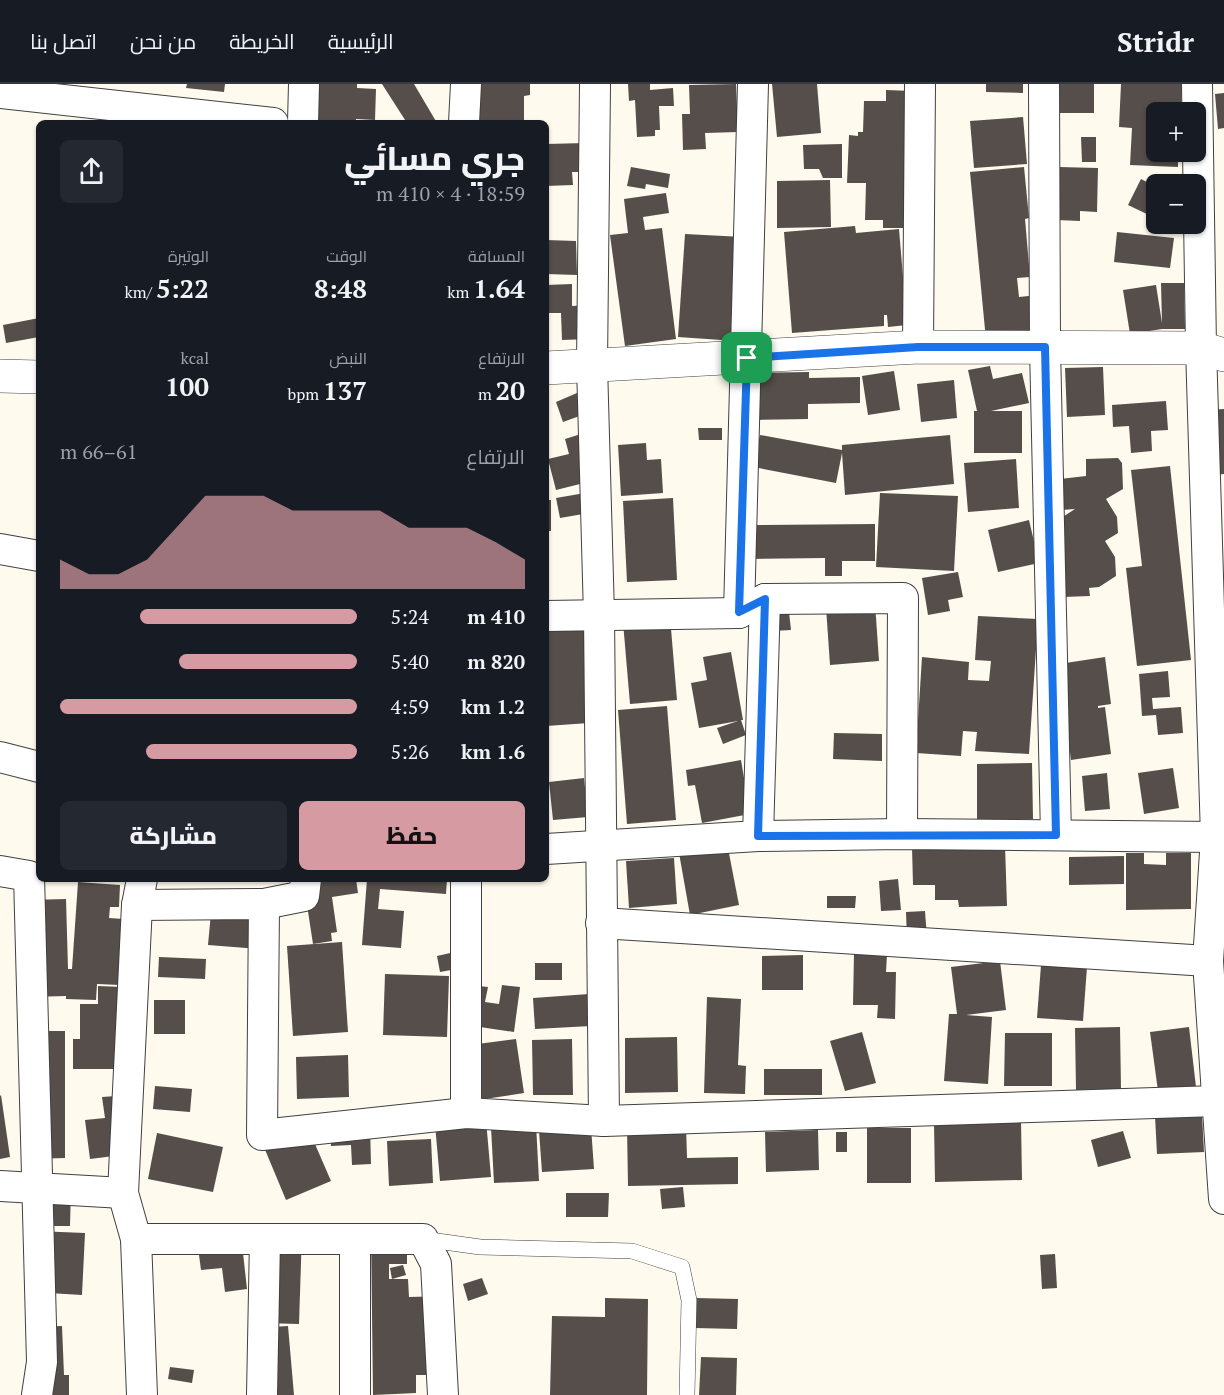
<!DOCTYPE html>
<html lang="ar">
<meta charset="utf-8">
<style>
:root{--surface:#171b24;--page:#242831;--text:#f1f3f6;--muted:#9ea1a6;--line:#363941;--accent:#d69aa2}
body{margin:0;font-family:"PT Serif",Cairo,serif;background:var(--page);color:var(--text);direction:rtl;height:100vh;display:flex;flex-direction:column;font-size:22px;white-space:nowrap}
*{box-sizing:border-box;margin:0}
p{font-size:20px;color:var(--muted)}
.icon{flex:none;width:33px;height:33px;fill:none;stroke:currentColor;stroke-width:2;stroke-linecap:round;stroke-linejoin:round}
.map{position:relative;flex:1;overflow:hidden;direction:ltr}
.drawer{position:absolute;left:36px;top:36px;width:513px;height:762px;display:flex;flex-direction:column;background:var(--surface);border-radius:9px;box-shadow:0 2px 4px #0004;direction:rtl}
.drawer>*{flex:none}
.buttons{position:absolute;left:1146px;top:18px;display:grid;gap:12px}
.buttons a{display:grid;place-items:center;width:60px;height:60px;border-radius:9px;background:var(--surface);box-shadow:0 2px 4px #0004;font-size:30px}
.pin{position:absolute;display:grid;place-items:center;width:51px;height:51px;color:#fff;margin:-26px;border-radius:12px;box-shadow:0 3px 9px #0006}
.round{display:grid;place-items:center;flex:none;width:63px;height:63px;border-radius:9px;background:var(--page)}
.overview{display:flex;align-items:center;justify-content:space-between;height:102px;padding:0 24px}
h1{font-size:33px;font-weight:800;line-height:45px}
.figures{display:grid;grid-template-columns:repeat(3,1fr);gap:9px;height:102px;padding:6px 24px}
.figures div{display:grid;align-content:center}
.figures b{font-size:26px;font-weight:800}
.figures small{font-size:16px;font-weight:400}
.figures p{font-size:16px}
.chart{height:168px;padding:12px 24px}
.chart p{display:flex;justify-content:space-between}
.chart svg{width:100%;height:108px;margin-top:6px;fill:var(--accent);opacity:.7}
.action{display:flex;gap:12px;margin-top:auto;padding:12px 24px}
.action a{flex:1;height:69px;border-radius:9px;background:var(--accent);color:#111;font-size:24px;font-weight:800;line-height:69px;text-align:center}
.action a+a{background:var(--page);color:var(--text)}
ul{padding:0 24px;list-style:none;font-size:20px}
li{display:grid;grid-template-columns:96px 72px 1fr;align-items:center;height:45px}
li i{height:15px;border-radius:8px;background:var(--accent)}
header{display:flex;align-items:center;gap:36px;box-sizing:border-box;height:84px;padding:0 30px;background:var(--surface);border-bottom:2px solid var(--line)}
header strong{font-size:28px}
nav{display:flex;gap:33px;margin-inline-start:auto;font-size:21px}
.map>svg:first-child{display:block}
</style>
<header>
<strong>Stridr</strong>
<nav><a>الرئيسية</a><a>الخريطة</a><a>من نحن</a><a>اتصل بنا</a></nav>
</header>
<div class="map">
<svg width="1224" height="1311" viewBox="0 0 1224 1311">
<rect width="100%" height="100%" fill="#fefaee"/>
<g fill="#554e4a">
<polygon points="187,0 225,0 224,8 186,4"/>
<polygon points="314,0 357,0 357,4 376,5 375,36 356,35 356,39 314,39"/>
<polygon points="382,0 414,0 437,39 407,39"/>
<polygon points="479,0 530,0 530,11 524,12 524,39 479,39"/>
<polygon points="628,0 650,0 650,6 673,4 674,22 659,22 660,46 655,46 655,52 637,53 635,16 629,17"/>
<polygon points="736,0 738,48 705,49 706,65 683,66 682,30 690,30 689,1"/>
<polygon points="772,0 817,0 821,49 777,53"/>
<polygon points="986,0 1023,0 1023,9 986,8"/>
<rect x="1060" y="0" width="34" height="29"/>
<polygon points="1121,0 1182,0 1181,28 1156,28 1156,68 1178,68 1178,83 1130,81 1132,44 1119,43"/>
<polygon points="886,6 912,7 908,144 883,144 883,136 865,136 866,99 847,99 849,51 858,52 858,48 863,48 864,17 886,17"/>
<polygon points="1224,9 1224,44 1218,45 1215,10"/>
<polygon points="1023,33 1027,80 974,84 970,37"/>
<polygon points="1081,53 1096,53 1096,78 1082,78"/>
<polygon points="586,59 587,88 572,88 573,101 546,102 546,60"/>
<polygon points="842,60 842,94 823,94 819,85 804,85 803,61"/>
<polygon points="631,83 670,90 668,104 646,100 645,105 627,102"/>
<polygon points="1024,83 1029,134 1025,135 1030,193 1017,194 1019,213 1038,211 1041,251 986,256 970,88"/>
<polygon points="1059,83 1098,84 1097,128 1080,127 1080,137 1057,136"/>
<polygon points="1141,95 1156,103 1156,126 1153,133 1128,121"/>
<polygon points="830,96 831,143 777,144 777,97"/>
<polygon points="666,109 669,129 643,133 645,146 662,144 676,255 625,262 610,151 628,149 624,115"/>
<polygon points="855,142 856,149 899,145 907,241 888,243 887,231 884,231 884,242 792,249 784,148"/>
<polygon points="1117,148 1174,154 1170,184 1114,178"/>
<polygon points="685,150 743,153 736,257 678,253"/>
<polygon points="546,156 576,157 577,191 546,190"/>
<polygon points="1161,199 1184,199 1185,245 1162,245 1130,250 1123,206 1156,201 1162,239"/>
<polygon points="572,200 572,222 590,221 590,255 562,256 561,229 546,229 546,201"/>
<polygon points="39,234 39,253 6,259 3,241"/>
<polygon points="990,282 993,295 1022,289 1029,319 991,327 1022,327 1022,369 974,369 974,327 977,327 968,286"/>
<polygon points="1103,283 1105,331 1067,333 1065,284"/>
<polygon points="894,287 900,326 868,331 862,292"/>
<polygon points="809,288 809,294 860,293 860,319 808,320 808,335 755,336 754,289"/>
<polygon points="954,296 957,334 921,338 917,300"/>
<polygon points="577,309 585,330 563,338 556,318"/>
<polygon points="1166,317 1168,346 1151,347 1152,367 1131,369 1129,342 1113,343 1112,321"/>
<polygon points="1224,325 1224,390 1214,391 1208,326"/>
<polygon points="698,344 722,344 722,356 699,356"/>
<polygon points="581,350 592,397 556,406 548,375 569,370 565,355"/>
<polygon points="760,351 842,366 842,361 950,351 954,400 845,411 842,369 836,399 753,383"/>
<polygon points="646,359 647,376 661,375 663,409 621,412 618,361"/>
<polygon points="1118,374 1122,379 1123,405 1106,415 1117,433 1118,449 1105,457 1115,473 1116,492 1099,503 1089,504 1090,512 1063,513 1058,436 1075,425 1062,426 1060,395 1086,392 1086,375"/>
<polygon points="1016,375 1019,424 968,428 964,379"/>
<polygon points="1170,382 1191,576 1137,582 1126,484 1142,482 1131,386"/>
<polygon points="585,409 589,429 560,434 556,414"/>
<polygon points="880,409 958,412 954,487 876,483"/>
<polygon points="673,414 677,496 627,498 623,417"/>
<rect x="546" y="416" width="5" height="31"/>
<polygon points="1029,436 1039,479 998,488 988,446"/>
<polygon points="875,440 875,477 842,477 842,492 825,492 825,474 750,475 749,441"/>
<polygon points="958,488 963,513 948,516 950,527 928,531 922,494"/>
<polygon points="875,519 879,577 830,581 826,523"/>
<polygon points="789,528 791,546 773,547 772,529"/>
<polygon points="978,532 1038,535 1029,670 975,667 977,648 963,647 961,672 916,669 922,573 969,578 968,596 989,597 991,577 975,576"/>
<polygon points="670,533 677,616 630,620 623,538"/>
<polygon points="584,534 587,570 584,570 589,639 546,642 546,537"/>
<polygon points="731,568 743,636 741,636 746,651 723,660 717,644 738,637 699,644 691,599 707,596 703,573"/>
<polygon points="1105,573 1111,620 1098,622 1098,624 1105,623 1111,670 1071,676 1059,580"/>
<polygon points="1168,587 1170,613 1152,614 1153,625 1181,623 1183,649 1158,651 1156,631 1142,632 1139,590"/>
<polygon points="667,622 676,736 627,740 618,626"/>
<polygon points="834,649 882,650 882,677 833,675"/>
<polygon points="741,676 750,730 702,739 695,701 688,702 686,686"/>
<polygon points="1032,679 1033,735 977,736 977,680"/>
<polygon points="1173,684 1179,724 1144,730 1138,689"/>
<polygon points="1107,689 1110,725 1085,727 1082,692"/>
<polygon points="584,694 588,733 553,736 549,698"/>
<polygon points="727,759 739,821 690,831 679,769"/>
<polygon points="1005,761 1007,822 959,823 958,816 935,816 935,801 913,801 912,763"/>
<polygon points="1126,769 1144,769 1144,780 1166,781 1166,769 1191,769 1191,825 1126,826"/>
<polygon points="1124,772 1124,800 1069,801 1069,773"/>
<polygon points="674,774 677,820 629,824 626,777"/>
<polygon points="303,795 356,795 358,809 332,813 337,848 331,849 332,857 313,860"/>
<polygon points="367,795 447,795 446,810 380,805 378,825 404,827 401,864 362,861"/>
<polygon points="898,795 901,826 881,827 879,797"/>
<polygon points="78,798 120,801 119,823 110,823 109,834 124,835 120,901 97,900 96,916 66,915 66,912 30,913 29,816 66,815 68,885 72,885"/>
<polygon points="827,812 856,812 855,824 827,824"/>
<polygon points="212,818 268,822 259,865 208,861"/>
<polygon points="925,827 927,854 907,855 906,828"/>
<polygon points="342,858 348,948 293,952 287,862"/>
<polygon points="459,867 462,884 440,888 437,872"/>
<polygon points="854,869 887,870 886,888 896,888 895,935 877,934 878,921 853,921"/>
<polygon points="803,871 803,906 762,906 762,872"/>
<polygon points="159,873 206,875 205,895 158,893"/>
<polygon points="1000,877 1006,926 966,931 992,933 988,1000 944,997 949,930 957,930 951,883"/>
<rect x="535" y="879" width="27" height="17"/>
<polygon points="1041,881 1087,883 1083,937 1037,934"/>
<polygon points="385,890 449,892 447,953 383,951"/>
<polygon points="502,901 520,903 514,948 473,942 479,902 488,903 485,918 499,920"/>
<polygon points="98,902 123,903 123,985 73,985 73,955 80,955 80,920 98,920"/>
<polygon points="589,910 591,942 535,945 533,914"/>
<polygon points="707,913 741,915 738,981 746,982 745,1010 704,1009"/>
<rect x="154" y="916" width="31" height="34"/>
<polygon points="1120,943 1121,1005 1076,1006 1075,944"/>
<polygon points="1189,943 1196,1003 1158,1007 1150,948"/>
<polygon points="30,947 65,947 65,1074 30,1075"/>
<polygon points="862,948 876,999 845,1007 830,957"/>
<polygon points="1005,949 1052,949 1052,1002 1004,1002"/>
<polygon points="677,953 678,1008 625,1009 625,954"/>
<polygon points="516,955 524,1009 478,1016 470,961"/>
<polygon points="572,955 573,1011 533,1011 532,956"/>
<polygon points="348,971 349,1013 297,1015 296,973"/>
<rect x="764" y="985" width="58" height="26"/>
<polygon points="155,1002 192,1005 190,1028 153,1025"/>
<polygon points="1,1011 10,1073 0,1075 0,1012"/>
<polygon points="116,1012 122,1071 90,1075 85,1036 105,1034 102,1013"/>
<polygon points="1202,1030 1204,1068 1157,1070 1155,1032"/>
<polygon points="486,1036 491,1093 440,1097 435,1040"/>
<polygon points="305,1037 331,1097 286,1116 261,1056"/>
<polygon points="1021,1037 1022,1096 935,1098 934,1039"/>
<polygon points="536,1040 539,1097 494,1099 491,1043"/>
<polygon points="686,1041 687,1074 738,1073 738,1100 628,1102 627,1043"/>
<polygon points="370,1042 371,1080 352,1081 351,1061 331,1062 330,1044"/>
<polygon points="591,1043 594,1085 542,1088 539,1047"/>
<rect x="867" y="1044" width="44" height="55"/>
<polygon points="818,1046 819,1086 766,1088 765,1048"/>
<polygon points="1123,1047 1131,1074 1098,1083 1091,1056"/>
<rect x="836" y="1048" width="11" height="20"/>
<polygon points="157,1049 223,1063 213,1108 148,1095"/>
<polygon points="431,1055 433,1099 389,1102 387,1057"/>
<polygon points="683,1103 685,1123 662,1125 660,1105"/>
<polygon points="31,1105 71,1105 70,1142 31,1142"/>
<polygon points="566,1109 609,1109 608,1133 566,1133"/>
<polygon points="36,1147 85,1149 82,1211 32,1208"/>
<polygon points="267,1147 302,1148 299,1240 263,1239"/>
<polygon points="371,1148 407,1148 407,1180 389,1180 389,1195 408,1195 409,1213 446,1212 447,1291 416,1291 416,1309 373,1311"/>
<polygon points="241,1151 247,1205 225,1208 222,1184 201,1186 197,1156"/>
<polygon points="1055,1170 1057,1204 1042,1205 1040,1171"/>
<polygon points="403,1181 406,1191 392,1195 390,1184"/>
<polygon points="482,1194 488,1210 468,1217 463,1200"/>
<polygon points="605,1214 648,1215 647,1311 550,1311 552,1232 605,1233"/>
<polygon points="696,1214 738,1215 737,1245 695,1244"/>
<polygon points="62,1242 64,1291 69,1291 69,1311 36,1311 34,1243"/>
<polygon points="288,1242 294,1311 261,1311 255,1244"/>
<polygon points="701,1273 737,1274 736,1311 699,1311"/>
<polygon points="170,1283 194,1286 192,1299 168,1295"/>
</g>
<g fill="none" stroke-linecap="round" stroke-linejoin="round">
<g stroke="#404040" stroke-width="16">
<polyline id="service" points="423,1155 480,1163 632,1167 682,1183 689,1216 687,1311"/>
</g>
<g stroke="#404040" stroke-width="32">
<g id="minor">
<polyline points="595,0 592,281 599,531 604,1037"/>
<polyline points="1044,0 1045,263 1056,751"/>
<polyline points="1197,0 1201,264 1216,753 1208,877 1224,1115"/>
<polyline points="0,9 273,39"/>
<polyline points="303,39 304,0"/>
<polyline points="464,39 466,0"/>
<polyline points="918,263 920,0"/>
<polyline points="0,465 39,472"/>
<polyline points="739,529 753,0"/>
<polyline points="546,532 739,529 765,515 903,514 902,750"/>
<polyline points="0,673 39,683"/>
<polyline points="758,752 765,515"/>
<polyline points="546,765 758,752 902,750 1216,753"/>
<polyline points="0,787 29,792 42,1278 37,1311"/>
<polyline points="142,795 137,821 123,1109 136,1155 423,1155 436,1180 443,1311"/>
<polyline points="264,820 304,812 306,795"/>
<polyline points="137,821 264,820 262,1051 466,1029 604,1037 1217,1017"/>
<polyline points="601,839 1208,877"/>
<polyline points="466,1029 466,795"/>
<polyline points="0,1102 123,1109"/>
<polyline points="136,1155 142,1311"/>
<polyline points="355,1155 355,1311"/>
<polyline points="262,1311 265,1155"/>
</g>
</g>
<g stroke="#404040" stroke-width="34">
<g id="tertiary">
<polyline points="546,284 918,263 1201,264 1224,271"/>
<polyline points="0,292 39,293"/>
</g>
</g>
<use href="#service" stroke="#fff" stroke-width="15"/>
<use href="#minor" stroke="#fff" stroke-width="30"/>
<use href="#tertiary" stroke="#fff" stroke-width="33"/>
</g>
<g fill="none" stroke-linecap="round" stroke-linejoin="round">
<g stroke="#fff" stroke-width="12">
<polygon id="route" points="918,263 1045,263 1056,751 758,752 765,515 739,528 747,274"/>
</g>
<use href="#route" stroke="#1a73e8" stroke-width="8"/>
</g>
</svg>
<div class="buttons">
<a>+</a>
<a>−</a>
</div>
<div class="pin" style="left:747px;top:274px;background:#1e9e55"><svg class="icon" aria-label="arrive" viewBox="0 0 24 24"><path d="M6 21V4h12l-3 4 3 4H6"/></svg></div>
<section class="drawer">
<div class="overview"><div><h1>جري مسائي</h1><p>18:59 · 4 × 410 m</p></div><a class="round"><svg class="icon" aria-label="share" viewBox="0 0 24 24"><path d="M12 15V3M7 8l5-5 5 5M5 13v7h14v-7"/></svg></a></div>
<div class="figures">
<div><p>المسافة</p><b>1.64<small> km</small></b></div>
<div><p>الوقت</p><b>8:48</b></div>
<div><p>الوتيرة</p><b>5:22<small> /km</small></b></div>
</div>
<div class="figures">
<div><p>الارتفاع</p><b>20<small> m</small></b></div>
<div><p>النبض</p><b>137<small> bpm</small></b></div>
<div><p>kcal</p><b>100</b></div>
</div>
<div class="chart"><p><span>الارتفاع</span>61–66 m</p>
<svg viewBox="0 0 160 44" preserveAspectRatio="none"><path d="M0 44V32L10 38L20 38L30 32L40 19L50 6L60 6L70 6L80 12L90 12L100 12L110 12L120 19L130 19L140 19L150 25L160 32V44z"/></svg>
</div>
<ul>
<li><b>410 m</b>5:24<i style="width:73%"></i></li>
<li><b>820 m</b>5:40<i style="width:60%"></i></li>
<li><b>1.2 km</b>4:59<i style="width:100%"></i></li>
<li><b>1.6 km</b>5:26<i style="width:71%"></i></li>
</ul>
<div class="action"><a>حفظ</a><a>مشاركة</a></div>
</section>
</div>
